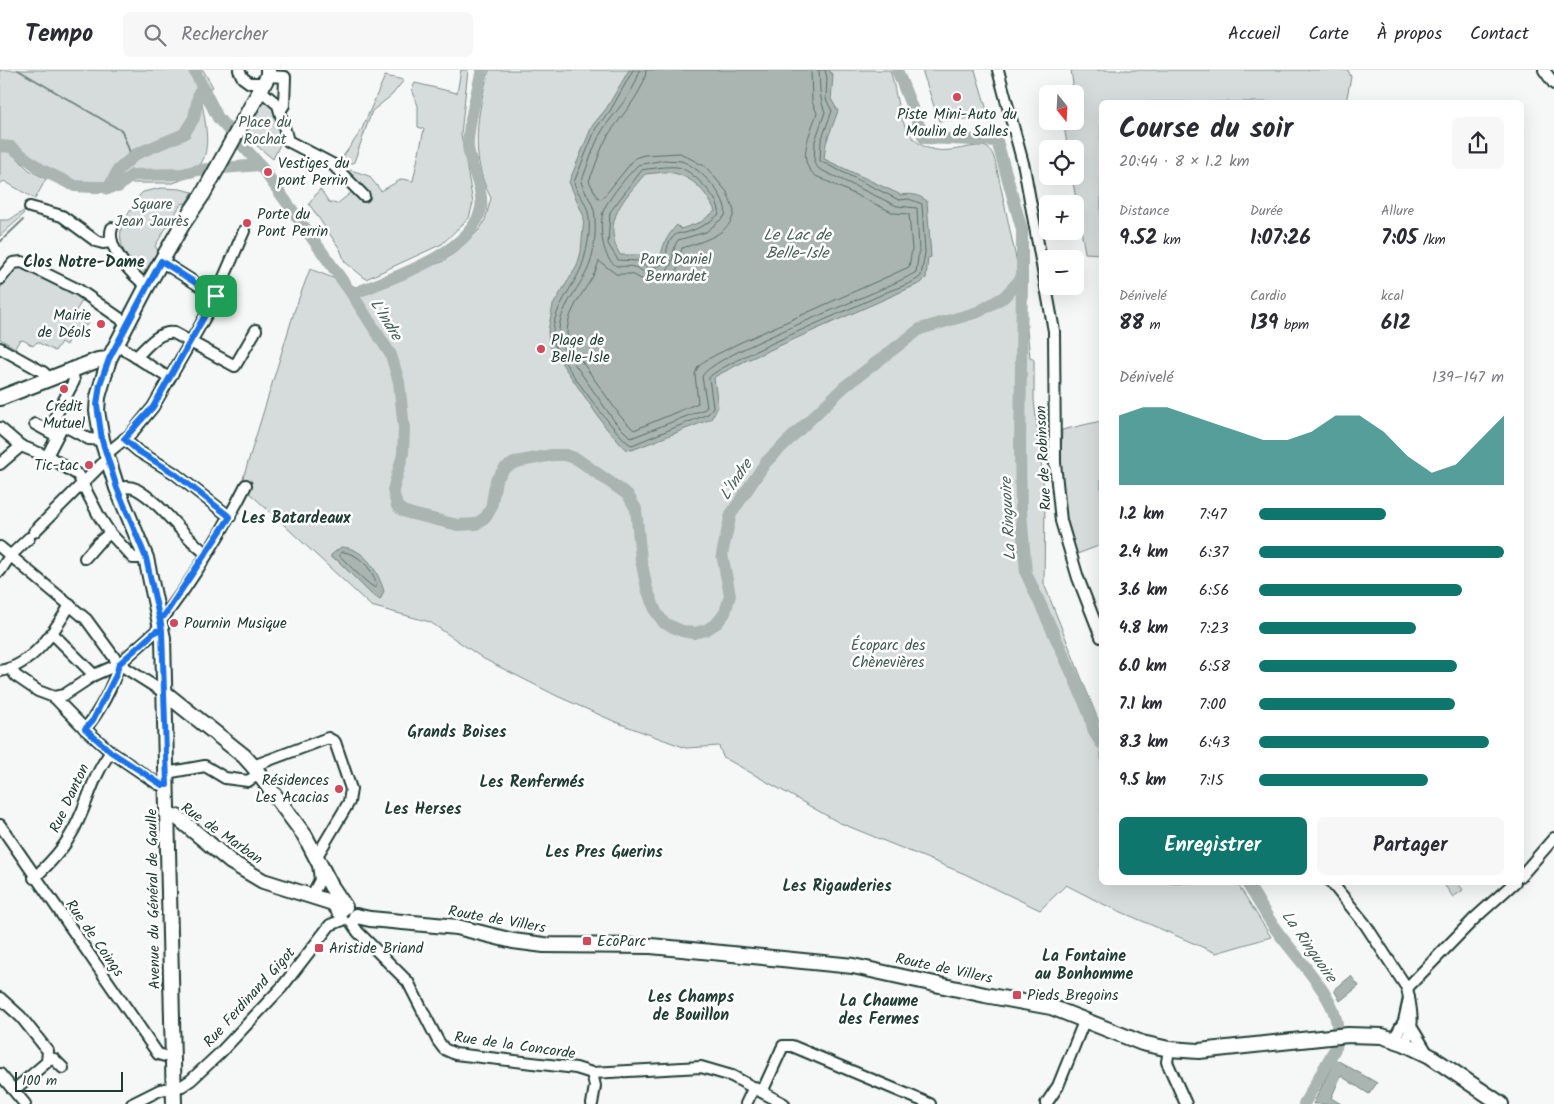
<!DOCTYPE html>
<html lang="fr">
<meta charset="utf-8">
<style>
:root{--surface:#fff;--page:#f7f7f7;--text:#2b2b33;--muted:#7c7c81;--line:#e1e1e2;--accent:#0f766e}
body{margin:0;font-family:Kalam,sans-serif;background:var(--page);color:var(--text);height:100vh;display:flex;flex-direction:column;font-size:19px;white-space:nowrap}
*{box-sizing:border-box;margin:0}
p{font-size:16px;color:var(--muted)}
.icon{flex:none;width:28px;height:28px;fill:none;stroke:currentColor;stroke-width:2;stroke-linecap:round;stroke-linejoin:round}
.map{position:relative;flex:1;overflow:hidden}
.sheet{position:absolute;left:1099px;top:30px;width:425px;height:785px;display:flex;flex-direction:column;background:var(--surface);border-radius:8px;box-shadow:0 5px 20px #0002}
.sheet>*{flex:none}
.needle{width:32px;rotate:162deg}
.fabs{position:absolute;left:1039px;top:15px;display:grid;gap:10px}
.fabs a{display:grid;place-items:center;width:45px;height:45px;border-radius:8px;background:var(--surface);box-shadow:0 5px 20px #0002;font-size:25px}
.scale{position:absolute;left:15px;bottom:12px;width:108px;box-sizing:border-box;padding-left:5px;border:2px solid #1f3d34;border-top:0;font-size:14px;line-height:18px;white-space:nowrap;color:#1f3d34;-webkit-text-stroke:4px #fff;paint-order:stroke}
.pin{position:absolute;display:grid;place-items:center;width:42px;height:42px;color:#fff;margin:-21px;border-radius:10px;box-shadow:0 2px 8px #0006}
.round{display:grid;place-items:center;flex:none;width:52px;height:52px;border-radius:8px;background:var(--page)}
.summary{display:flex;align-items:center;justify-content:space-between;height:85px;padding:0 20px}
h1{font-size:28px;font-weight:700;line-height:38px}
.stats{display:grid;grid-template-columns:repeat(3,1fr);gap:8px;height:85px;padding:5px 20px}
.stats div{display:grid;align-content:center}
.stats b{font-size:21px;font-weight:700}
.stats small{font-size:14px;font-weight:400}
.stats p{font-size:14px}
.chart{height:140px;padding:10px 20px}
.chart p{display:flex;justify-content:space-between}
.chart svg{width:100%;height:90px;margin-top:5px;fill:var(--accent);opacity:.7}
.button{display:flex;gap:10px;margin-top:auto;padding:10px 20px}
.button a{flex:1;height:58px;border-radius:8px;background:var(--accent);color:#fff;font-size:20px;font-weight:700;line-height:58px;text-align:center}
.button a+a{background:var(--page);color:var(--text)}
ul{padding:0 20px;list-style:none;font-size:16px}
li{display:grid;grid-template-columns:80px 60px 1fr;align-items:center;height:38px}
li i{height:12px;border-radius:6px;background:var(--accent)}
header{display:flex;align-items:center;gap:30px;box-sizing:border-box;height:70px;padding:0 25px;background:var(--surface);border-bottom:1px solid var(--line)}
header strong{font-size:24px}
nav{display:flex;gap:28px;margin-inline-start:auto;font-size:18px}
.search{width:350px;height:45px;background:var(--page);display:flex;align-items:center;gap:12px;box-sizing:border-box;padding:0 18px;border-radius:8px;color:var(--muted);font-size:19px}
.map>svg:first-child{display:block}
</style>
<header>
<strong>Tempo</strong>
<div class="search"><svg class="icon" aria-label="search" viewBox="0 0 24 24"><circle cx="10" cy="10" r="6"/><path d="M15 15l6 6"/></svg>Rechercher</div>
<nav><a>Accueil</a><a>Carte</a><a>À propos</a><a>Contact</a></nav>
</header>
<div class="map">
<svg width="1554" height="1034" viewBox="0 0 1554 1034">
<rect width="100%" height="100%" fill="#f6f7f7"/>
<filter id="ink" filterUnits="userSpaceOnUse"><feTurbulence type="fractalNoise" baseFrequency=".02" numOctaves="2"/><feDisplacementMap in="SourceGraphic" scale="10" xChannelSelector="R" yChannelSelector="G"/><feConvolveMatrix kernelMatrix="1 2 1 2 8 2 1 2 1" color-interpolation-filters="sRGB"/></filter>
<g filter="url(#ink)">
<g fill="#d6dcdb" stroke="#7a8c88">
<path d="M0 0H203L213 17 201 27C207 64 218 99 173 113H62L12 74 0 76Z"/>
<polygon points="461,0 468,0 461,64 473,133 469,148 442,174 366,209 345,192 340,179 309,134 320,119 329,132 337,134 358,117 347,104 351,100 369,106 381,121 402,109 413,111 424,59 418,57 418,36 412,19 415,13 457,23"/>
<path d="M489 0H890C897 21 897 52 914 69 939 94 974 69 988 78 994 83 995 92 997 99L1018 198 1016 206 1022 215 1030 287 1034 290V330L1045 427 1044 514 1101 657V812L1237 813 1271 867 1216 883 1103 834 1066 815 1040 840 965 804 838 752 723 687 719 676 686 678 618 653 557 626 484 589 430 552 371 536 241 415 295 239 310 199 369 222 390 209 442 192 457 181 480 159 485 150 491 128C469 87 477 43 489 0Z"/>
<polygon points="922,0 975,0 989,47 939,51"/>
<polygon points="1071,0 1348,0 1351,7 1346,32 1101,32 1101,184 1085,183 1072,106 1075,106 1075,79 1068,79 1063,51 1075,51 1075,24 1063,24 1073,14"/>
<polygon points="385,6 404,10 392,25 372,41 354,92 340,99 337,95 361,61"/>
<polygon points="261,31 268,31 277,42 283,68 273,89 245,66"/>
<polygon points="0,81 10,81 29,100 46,109 35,129 4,111 0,114"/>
<path d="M161 118 180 119 193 122 186 133 181 134 155 176 159 182 142 205C135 201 131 193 127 187 112 160 126 150 139 126L143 122Z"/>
<polygon points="27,139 19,149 0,166 0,150 9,150"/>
<polygon points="19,195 84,228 75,242 89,252 86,256 82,253 71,264 66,275 61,272 55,281 37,272 33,276 23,270 19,271 15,278 0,269 0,219 6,210 4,208"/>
<polygon points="1101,351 1101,475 1077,484 1063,434 1061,393 1062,360"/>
<polygon points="1443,813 1458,813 1463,820 1453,827"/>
</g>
<g fill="#aab5b1" stroke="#72857f" fill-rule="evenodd">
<path d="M629 0H829L833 6 831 29 838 41 826 73 824 89 901 125C911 123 919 125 927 131L931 187 928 188 926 208 921 213 745 291 716 306 714 308 718 337 711 349 632 380 625 379 607 359 549 275 548 261 553 235 577 196 581 182 584 147 569 112 592 56 606 39ZM665 102C689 103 706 120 715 141L701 152 681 159 677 155C666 167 662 176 660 192L649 193 640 185H620C601 151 624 129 645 104Z"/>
<path d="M341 477C365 478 377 500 384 521L380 530 371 524 337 490 331 488V485Z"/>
<polygon points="1351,906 1359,916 1340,931 1334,920"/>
<polygon points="1335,989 1377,1013 1369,1024 1341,1006 1331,1028 1341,1034 1313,1034"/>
</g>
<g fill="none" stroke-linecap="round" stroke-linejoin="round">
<g stroke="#576d66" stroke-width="1">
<path d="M633 0 610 41 596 58 574 112C576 121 583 128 586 136 592 149 589 171 585 185 579 216 547 238 554 273 556 285 622 374 632 375L708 344 713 337 709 308C715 295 863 234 887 222 898 217 913 214 921 206L925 183 922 134 909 129 899 130 820 91 821 71 832 41 826 29 827 8 825 0"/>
<path d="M639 0C638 19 612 45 602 61 593 76 588 96 581 112 585 124 595 134 595 148 596 164 594 187 587 201 576 223 550 249 562 276L615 352 631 368 705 339 707 336 702 307C709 284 884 223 916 202L919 181 917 138 897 136 819 99 814 93 815 71 825 42C819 28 820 14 819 0"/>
<path d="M646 0C646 20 620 47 609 64 600 78 596 96 589 111L598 128 602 129 635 88 644 85 680 83 706 97 727 122 734 141C732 164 701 172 682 178L677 200 670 207 663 210 647 212 632 204H616L599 191C597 196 596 201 593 206 581 227 563 246 568 272L621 347 634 360 698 333 695 304 698 297 706 290 737 274 909 197 912 179 909 144 894 143 816 106C795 92 811 61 817 43L812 32 811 0"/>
<path d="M665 90C670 91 676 90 681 91 697 95 730 128 725 146L706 162 678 170C671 179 675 195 666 201 650 211 643 199 634 197 627 195 620 198 615 195 601 187 598 150 605 137 613 123 626 107 638 95Z"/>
<path d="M665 97C670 97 676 96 681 98 693 102 722 130 719 144 710 153 698 159 685 163 680 164 678 162 674 166 659 181 676 196 648 198L638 191 618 190 608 174 610 142 642 100Z"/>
<path d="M341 482C357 481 377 502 376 518 370 517 346 492 340 486Z"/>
</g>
<g stroke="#72857f" stroke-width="2">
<polyline points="18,0 122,61 132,88"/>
<polyline points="0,172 23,150"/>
</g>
<g stroke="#aab5b1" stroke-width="12">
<polyline points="194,0 218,48 260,95 352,224 391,285 399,312 404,358 403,384 393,420 397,436 403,441 412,444 458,455 476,454 486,447 491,438 496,410 505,398 516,392 552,385 566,385 577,389 628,425 636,439 641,490 647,519 656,542 664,553 682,561 694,563 706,560 717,553 725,543 730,525 722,484 731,444 766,392 844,317 920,259 978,242 1004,227 1022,208 1022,160 997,71 924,68 897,0"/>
<polyline points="0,76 11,77 42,100 75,116 92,117 118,117 132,105 182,104 198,100 260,95"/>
<polyline points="108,119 118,100 136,84 184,64 194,48 199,22 204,18"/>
<polyline points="1022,208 1020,379 1021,441 1026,503 1075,610 1090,646 1094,662 1101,673"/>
<path d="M352 224C389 209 472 184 481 138 484 120 469 94 468 75 468 53 477 22 482 0"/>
<path d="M1246 812C1257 828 1266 846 1277 861 1294 885 1341 932 1337 962"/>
<polyline points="1304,1034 1336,977 1337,970"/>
</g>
<g stroke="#1f3d34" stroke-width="14">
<g id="minor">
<polyline points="239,0 243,8 250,13 263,13"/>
<polyline points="998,0 1024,97 1054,261 1055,393 1061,451 1078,508 1101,567"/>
<polyline points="1544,0 1554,14"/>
<polyline points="268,6 285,7 284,35 280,41"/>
<polyline points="259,19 278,35 288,71 332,94 364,126"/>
<polyline points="30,137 62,146 96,171 103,173 112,172"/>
<path d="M112 158C105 177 133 206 147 216"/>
<polyline points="161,191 216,226"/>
<polyline points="0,209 13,193 22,192 79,220 128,254"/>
<polyline points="117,275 169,308"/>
<polyline points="0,278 43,302 50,309"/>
<path d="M136 287C147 277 158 261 174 263L235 296 256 260"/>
<polyline points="35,354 57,366"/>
<polyline points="63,355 89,369 102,370"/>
<polyline points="0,358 21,376 51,388 78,405 99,446 110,463 133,488 146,488"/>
<polyline points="124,369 138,381 174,403 230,447"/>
<polyline points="106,384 131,364 153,337 212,235 244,161"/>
<polyline points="47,386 63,355 54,349 74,311 72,300"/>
<polyline points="0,394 21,376"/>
<path d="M117 418C124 417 130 416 136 419 163 434 182 466 207 484"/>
<polyline points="34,462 107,389"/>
<polyline points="0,477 86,549 119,594 165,623"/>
<polyline points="85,488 98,473 110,463"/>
<polyline points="0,501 10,486 29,468"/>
<path d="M160 548 164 547C196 505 223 461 246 415"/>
<polyline points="53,564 94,605"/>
<polyline points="11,599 16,606 38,621 54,627 85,659 111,682 158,714 167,715"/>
<path d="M0 601C33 595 54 562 70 535"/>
<polyline points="54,627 64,625 94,605 119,594 156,561 162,560"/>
<path d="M85 659C100 641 113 616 119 594"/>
<polyline points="253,696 328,668 335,672 351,719 349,732 317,786 320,810 311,827"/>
<polyline points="166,703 205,696 225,708 248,711 259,704"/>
<polyline points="0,755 158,984 172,988"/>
<polyline points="1521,806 1554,768"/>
<path d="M34 808C47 796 61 782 70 766 87 739 91 707 111 682"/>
<polyline points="1331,812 1365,854 1407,918 1409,928"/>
<polyline points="351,852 358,862 408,912 438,971 444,979 455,984 576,998 592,1003 701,997 732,1006 784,1034"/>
<polyline points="1407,918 1475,848 1515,812"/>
<polyline points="0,928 21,947 48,981 47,992 14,1020"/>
<polyline points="1412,958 1429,986"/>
<path d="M1394 969 1404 951 1409 928C1412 945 1415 959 1403 973"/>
<polyline points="1169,979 1167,992 1186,1034"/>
<polyline points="49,988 54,989 63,998"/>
<polyline points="592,1003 595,1016 592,1034"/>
<polyline points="0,1004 25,1034"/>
<polyline points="762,1022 783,976 792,976 930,1034"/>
<polyline points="132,1034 160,1020 182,1016 191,1010 220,983 282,917 330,855 343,850"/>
<polyline points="746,1034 754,1017"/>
<polyline points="1046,1034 1058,1016 1085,949"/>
</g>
</g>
<g stroke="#1f3d34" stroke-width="18">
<g id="major">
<polyline points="0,328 98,290 109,289"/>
<polyline points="165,623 244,686 253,696 305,766 331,816 345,837"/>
<polyline points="167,744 177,747 231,792 263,811 333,833 340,842"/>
<polyline points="356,846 370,849 457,857 513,871 544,875 651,876 853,896 985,925 1051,937 1142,973 1169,979 1199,981 1348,965 1382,966 1403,973 1430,986 1501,1034"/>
<polyline points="174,1034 163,568 146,488 117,418 102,370 97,341 98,327 109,289 146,218 182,155 203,124 268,6 268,0"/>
</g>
</g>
<use href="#minor" stroke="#fff" stroke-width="10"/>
<use href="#major" stroke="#fff" stroke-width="14"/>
</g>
</g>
<g fill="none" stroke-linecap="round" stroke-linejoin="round" filter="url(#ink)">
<g stroke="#fff" stroke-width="10">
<polyline id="route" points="216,226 161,191 109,289 100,314 97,335 102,370 117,418 146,488 162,560 167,715 162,715 111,682 85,659 93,650 116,605 119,594 156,561 162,560 160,548 164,546 230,447 174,403 138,381 124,369 153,337 216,226"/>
</g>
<use href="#route" stroke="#1a73e8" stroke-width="6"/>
</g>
<g fill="#d1495b" stroke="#fff" stroke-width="2">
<circle cx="957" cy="27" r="5"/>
<circle cx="268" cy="102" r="5"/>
<circle cx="247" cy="153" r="5"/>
<circle cx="101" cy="254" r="5"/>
<circle cx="541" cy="279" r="5"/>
<circle cx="64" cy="319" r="5"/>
<circle cx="89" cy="395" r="5"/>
<circle cx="174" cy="553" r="5"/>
<circle cx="339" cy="719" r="5"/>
<rect x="582" y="866" width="10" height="10" rx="2.5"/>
<rect x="314" y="873" width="10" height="10" rx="2.5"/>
<rect x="1012" y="920" width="10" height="10" rx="2.5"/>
</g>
<g text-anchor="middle" stroke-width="5" stroke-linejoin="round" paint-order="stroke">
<g font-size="15" fill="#1f3d34" stroke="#fff" text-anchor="start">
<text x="957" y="49" text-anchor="middle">Piste Mini-Auto du<tspan x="957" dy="17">Moulin de Salles</tspan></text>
<text x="278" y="98">Vestiges du<tspan x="278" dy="17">pont Perrin</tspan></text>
<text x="257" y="149">Porte du<tspan x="257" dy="17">Pont Perrin</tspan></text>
<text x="91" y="250" text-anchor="end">Mairie<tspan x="91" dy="17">de Déols</tspan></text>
<text x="551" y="275">Plage de<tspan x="551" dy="17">Belle-Isle</tspan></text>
<text x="64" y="341" text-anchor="middle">Crédit<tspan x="64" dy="17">Mutuel</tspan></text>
<text x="79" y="400" text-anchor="end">Tic-tac</text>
<text x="184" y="558">Pournin Musique</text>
<text x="329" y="715" text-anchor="end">Résidences<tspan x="329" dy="17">Les Acacias</tspan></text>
<text x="597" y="876">EcoParc</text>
<text x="329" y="883">Aristide Briand</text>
<text x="1027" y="930">Pieds Bregoins</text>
</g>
<g font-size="15" fill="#445d55" stroke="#fff">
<text x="265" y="57">Place du<tspan x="265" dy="17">Rochat</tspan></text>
<text x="152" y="139">Square<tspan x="152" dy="17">Jean Jaurès</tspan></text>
<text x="676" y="194">Parc Daniel<tspan x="676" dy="17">Bernardet</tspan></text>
<text x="888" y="580">Écoparc des<tspan x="888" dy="17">Chènevières</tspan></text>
</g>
<g font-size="15" fill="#1f3d34" stroke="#fff">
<text transform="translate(1043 388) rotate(-93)" y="5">Rue de Robinson</text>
<text transform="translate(69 728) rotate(-65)" y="5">Rue Danton</text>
<text transform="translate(222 763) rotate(35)" y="5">Rue de Marban</text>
<text transform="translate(153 829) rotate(-91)" y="5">Avenue du Général de Gaulle</text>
<text transform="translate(497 849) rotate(10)" y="5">Route de Villers</text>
<text transform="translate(95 868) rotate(55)" y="5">Rue de Coings</text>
<text transform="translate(944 898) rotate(12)" y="5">Route de Villers</text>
<text transform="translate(249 927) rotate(-48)" y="5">Rue Ferdinand Gigot</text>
<text transform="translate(515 975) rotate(8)" y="5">Rue de la Concorde</text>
</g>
<g font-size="16" font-style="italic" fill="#49615a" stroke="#fff">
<text x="797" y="170">Le Lac de<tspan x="797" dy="18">Belle-Isle</tspan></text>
<text transform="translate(387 249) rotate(58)" y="6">L'Indre</text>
<text transform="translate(735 409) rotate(-56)" y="6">L'Indre</text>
<text transform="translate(1007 449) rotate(-93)" y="6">La Ringuoire</text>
<text transform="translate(1310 876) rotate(55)" y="6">La Ringuoire</text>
</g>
<g font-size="16" font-weight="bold" fill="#1f3d34" stroke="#fff">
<text x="84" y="197">Clos Notre-Dame</text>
<text x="296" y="453">Les Batardeaux</text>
<text x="457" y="667">Grands Boises</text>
<text x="532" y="717">Les Renfermés</text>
<text x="423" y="744">Les Herses</text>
<text x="604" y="787">Les Pres Guerins</text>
<text x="837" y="821">Les Rigauderies</text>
<text x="1084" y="891">La Fontaine<tspan x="1084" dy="18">au Bonhomme</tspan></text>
<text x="691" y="932">Les Champs<tspan x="691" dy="18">de Bouillon</tspan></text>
<text x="879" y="936">La Chaume<tspan x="879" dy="18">des Fermes</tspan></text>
</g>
</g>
</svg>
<div class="fabs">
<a><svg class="needle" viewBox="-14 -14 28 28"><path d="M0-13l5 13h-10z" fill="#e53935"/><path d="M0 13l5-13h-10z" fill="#7c7c81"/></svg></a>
<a><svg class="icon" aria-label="locate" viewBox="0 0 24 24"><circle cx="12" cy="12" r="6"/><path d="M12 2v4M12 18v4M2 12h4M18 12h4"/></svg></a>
<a>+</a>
<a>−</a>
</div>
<div class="scale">100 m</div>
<div class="pin" style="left:216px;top:226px;background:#1e9e55"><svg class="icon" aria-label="arrive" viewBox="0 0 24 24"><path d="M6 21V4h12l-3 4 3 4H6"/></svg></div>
<section class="sheet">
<div class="summary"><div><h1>Course du soir</h1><p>20:44 · 8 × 1.2 km</p></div><a class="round"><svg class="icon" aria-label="share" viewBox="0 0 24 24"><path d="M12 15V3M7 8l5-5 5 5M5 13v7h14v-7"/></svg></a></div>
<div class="stats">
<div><p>Distance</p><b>9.52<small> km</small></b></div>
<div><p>Durée</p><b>1:07:26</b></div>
<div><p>Allure</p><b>7:05<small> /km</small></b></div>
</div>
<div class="stats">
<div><p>Dénivelé</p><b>88<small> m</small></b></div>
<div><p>Cardio</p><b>139<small> bpm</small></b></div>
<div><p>kcal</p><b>612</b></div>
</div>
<div class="chart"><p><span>Dénivelé</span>139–147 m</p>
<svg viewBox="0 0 160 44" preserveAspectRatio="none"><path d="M0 44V10L10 6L20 6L30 10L40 14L50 18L60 22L70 22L80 18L90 10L100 10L110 18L120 30L130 38L140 34L150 22L160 10V44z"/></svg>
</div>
<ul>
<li><b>1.2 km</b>7:47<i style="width:52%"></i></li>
<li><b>2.4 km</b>6:37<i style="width:100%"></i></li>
<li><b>3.6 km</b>6:56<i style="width:83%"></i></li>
<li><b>4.8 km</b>7:23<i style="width:64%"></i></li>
<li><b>6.0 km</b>6:58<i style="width:81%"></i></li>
<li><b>7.1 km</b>7:00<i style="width:80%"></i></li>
<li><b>8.3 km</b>6:43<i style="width:94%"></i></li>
<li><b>9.5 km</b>7:15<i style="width:69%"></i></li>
</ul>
<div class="button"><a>Enregistrer</a><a>Partager</a></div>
</section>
</div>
